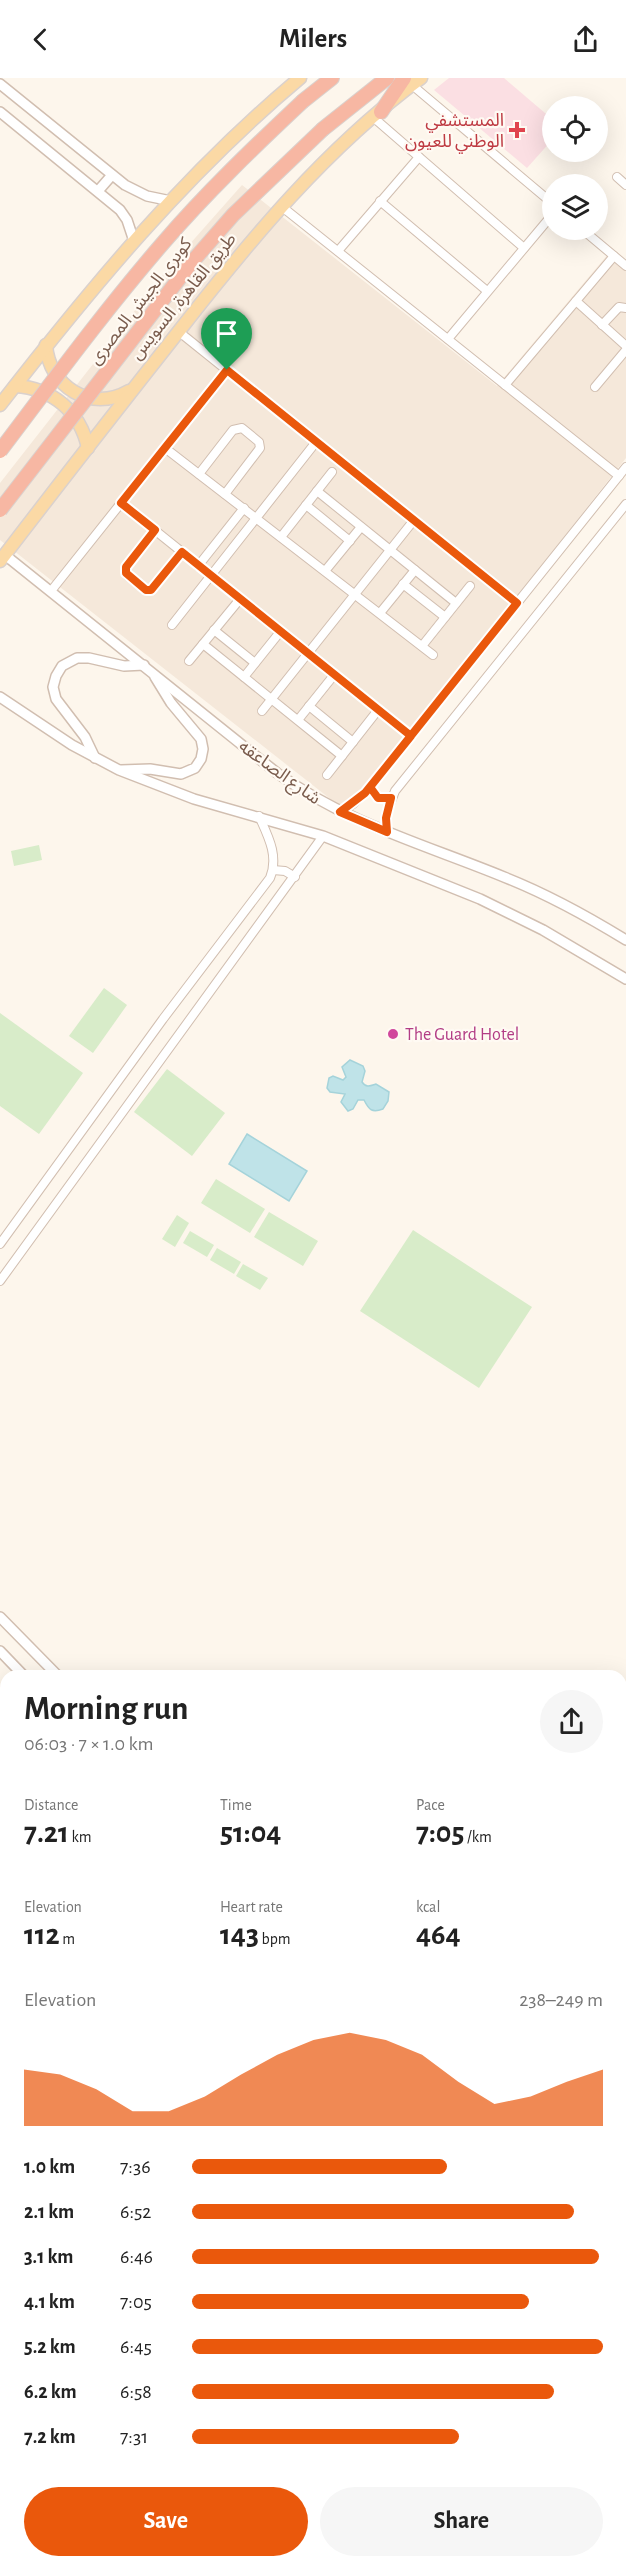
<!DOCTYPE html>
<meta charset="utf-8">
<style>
:root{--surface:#fff;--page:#f6f6f6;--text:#222;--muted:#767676;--accent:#ea580c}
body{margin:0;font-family:"Alegreya Sans","Noto Sans Arabic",sans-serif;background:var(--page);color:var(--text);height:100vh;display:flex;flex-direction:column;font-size:22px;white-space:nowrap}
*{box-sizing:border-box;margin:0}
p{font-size:20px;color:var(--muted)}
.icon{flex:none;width:33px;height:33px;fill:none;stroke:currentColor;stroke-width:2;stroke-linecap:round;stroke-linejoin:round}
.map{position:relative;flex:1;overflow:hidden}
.side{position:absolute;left:0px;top:1592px;width:627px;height:898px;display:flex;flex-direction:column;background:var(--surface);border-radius:18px 18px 0 0;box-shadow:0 6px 24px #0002}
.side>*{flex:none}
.controls{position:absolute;left:542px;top:18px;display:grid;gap:12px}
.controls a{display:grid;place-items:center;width:66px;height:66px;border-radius:50%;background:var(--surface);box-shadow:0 6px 24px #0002;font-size:30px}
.pin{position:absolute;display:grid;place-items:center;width:51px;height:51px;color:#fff;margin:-62px -26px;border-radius:50% 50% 50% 0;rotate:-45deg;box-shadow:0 0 6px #0007}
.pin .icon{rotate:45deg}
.round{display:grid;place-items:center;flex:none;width:63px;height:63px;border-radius:32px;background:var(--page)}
.summary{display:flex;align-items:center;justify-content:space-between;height:102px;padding:0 24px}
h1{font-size:33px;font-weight:700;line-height:45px}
.stats{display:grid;grid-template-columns:repeat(3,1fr);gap:9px;height:102px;padding:6px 24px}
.stats div{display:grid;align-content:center}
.stats b{font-size:30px;font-weight:700}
.stats small{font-size:16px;font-weight:400}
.stats p{font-size:16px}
.chart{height:168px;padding:12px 24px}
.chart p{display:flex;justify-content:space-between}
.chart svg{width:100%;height:108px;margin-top:6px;fill:var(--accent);opacity:.7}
.action{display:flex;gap:12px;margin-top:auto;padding:12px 24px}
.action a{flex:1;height:69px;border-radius:36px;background:var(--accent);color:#fff;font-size:24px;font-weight:700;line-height:69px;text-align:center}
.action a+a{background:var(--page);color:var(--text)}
ul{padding:0 24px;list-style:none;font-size:20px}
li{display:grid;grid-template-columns:96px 72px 1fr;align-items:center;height:45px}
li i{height:15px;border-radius:8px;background:var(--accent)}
header{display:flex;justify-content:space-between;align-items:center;height:78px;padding:0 24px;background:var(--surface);font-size:27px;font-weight:700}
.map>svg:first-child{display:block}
</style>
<header><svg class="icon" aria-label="back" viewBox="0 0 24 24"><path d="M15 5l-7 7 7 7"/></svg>Milers<svg class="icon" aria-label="share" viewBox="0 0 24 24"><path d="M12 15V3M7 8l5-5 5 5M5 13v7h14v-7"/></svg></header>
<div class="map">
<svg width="626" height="2489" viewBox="0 0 626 2489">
<rect width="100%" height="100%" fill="#fdf6ec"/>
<polygon fill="#f5e8da" points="242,107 497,308 609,175 626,189 626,380 347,734 0,462 0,405 165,194"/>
<polygon fill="#fbdfe3" points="449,0 504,0 552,41 552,62 527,90 434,12"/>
<g fill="#d8ecc9">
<polygon points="39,767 42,782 14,788 11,773"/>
<polygon points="104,910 127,927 93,975 69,958"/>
<polygon points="0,935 83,995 39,1056 0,1028"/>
<polygon points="167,991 225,1035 192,1078 134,1034"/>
<polygon points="216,1101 265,1131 250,1155 201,1125"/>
<polygon points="269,1134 318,1163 303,1188 254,1159"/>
<polygon points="177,1137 189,1145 175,1169 162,1161"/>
<polygon points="413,1152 532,1229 479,1310 360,1233"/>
<polygon points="190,1153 214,1167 207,1179 183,1165"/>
<polygon points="217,1170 241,1184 234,1196 210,1182"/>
<polygon points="243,1186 268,1200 260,1212 236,1198"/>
</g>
<g fill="#bfe3e8" stroke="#a5d3da" stroke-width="1.5">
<path d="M350 982 363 988 365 993 362 1004C366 1010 370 1008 376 1006L389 1014 388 1023 383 1031C372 1035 369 1032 364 1022H358L353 1031 348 1033 341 1024 345 1016 330 1014 327 1010 329 1000 333 998 343 1002 346 999 342 989Z"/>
<polygon points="247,1056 307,1093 289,1123 229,1086"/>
</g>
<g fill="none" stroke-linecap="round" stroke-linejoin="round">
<g stroke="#d1beb0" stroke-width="10">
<g id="minor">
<polyline points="412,7 552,125"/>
<polyline points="374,40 524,170"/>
<polyline points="617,99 626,107"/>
<polyline points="380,123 487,213"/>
<polyline points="281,128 619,398"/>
<polyline points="583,152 626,188"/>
<polyline points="338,173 419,79"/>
<polyline points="576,223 626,268"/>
<polyline points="602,247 619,229 626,230"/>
<polyline points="178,253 517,525"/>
<polyline points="448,261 552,137"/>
<polyline points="505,307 614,178"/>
<polyline points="595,309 626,272"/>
<polyline points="165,370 433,577"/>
<polyline points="199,396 233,352 242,350 259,364 260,370 225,416"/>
<polyline points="317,413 456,525"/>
<polyline points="121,425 411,658"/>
<polyline points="306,427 350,463"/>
<polyline points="155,452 126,489 127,497 146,512 151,512 182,474"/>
<polyline points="281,459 332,394"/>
<polyline points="198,488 244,430"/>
<polyline points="325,493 361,449"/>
<polyline points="403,506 445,539"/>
<polyline points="51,513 227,292"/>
<polyline points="380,535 415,492"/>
<polyline points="172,547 316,364"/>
<polyline points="214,552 255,585"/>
<polyline points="203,566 342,678"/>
<polyline points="422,568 470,508"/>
<polyline points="189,583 240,521"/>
<polyline points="244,599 280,554"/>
<polyline points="309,628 353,664"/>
<polyline points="262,633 414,442"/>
<polyline points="298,642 334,597"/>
<polyline points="327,697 378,632"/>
<polyline points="370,709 378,720 391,720"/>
<polyline points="340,734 353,726 370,709 626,389"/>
<polyline points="387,754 387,734 395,713 626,426"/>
<polyline points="273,792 285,793 295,799"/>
<path d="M0 1166 163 941 270 800C279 778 268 758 259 738"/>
<polyline points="0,1203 323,758"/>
</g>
</g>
<g stroke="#d1beb0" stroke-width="12">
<g id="tertiary">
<polyline points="0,6 125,107 147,118 171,123"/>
<polyline points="0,34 120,132 127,142 134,163"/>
<polyline points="98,113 112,97"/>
<path d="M5 477 277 695C346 745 426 767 504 799 547 816 587 838 626 862"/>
<polyline points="0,619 72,667 119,692 194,721 323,758 480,821 543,852 626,901"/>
<polyline points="95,680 85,659 56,621 53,609 56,598 62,588 77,580 89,580 124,588 144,587"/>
<polyline points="121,692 150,691 181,696 195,690 201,681 203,671 201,661 171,625 155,599"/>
<polyline points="0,1539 58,1598"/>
<polyline points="0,1573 24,1598"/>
<polyline points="621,1713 626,1688"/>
<polyline points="621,1837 626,1813"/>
<polyline points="121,2489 126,2484"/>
<polyline points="163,2489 168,2484"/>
</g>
</g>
<g stroke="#d6c0b0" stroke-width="14">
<polyline id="secondary" points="176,2489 178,2484"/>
</g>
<g stroke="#dad1cd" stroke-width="15">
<g id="primary">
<path d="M46 267C49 309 91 335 129 313"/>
<path d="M15 308C52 310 80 333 88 370"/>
<path d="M0 327C91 210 186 95 300 0"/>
<path d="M0 483C59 406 119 329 179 253 251 161 326 70 421 0"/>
</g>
</g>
<g stroke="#dad1cd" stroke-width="16">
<g id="motorway">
<polyline points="303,23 332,0"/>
<polyline points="381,34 404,0"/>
<polyline points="323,51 387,0"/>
</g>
</g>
<use href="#minor" stroke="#fff" stroke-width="8"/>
<use href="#tertiary" stroke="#fff" stroke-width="9"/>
<use href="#secondary" stroke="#fff" stroke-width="10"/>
<use href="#primary" stroke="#fbd9a5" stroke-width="12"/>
<use href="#motorway" stroke="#f7b7a3" stroke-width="14"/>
<g stroke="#dad1cd" stroke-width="16" stroke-linecap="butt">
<g id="motorway-bridge">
<path d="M0 373C53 303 105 232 163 165 206 115 254 69 303 23"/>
<polyline points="0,432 192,184 233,137 323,51"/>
</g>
</g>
<use href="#motorway-bridge" stroke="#f7b7a3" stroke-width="14"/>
</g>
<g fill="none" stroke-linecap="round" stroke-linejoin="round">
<g stroke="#fff" stroke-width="12">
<polyline id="route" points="227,292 121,425 155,452 126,489 126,495 146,512 151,512 182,474 411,658 365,715 340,734 387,754 386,740 391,720 378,720 370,709 517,525 227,292"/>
</g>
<use href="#route" stroke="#ea580c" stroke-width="8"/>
</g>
<path fill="#e0444e" stroke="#fffaf3" stroke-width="2" d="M514 43h6v6h6v6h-6v6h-6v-6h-6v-6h6z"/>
<circle fill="#d1479c" stroke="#fffaf3" stroke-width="2" cx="393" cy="956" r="6"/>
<g text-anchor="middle" stroke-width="4.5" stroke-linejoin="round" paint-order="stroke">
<g font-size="18" fill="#be3a42" stroke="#fffaf3" text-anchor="end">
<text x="504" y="48">المستشفي<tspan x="504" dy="21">الوطني للعيون</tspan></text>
</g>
<g font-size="18" fill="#7a5c4d" stroke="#fffaf3">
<text transform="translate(183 218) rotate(-51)" y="6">طريق القاهرة, السويس</text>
<text transform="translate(140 223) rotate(-52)" y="6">كوبرى الجيش المصرى</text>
<text transform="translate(280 694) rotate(36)" y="6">شارع الصاعقه</text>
</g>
<g font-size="18" fill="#b23c85" stroke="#fffaf3" text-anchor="start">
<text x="405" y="962">The Guard Hotel</text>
</g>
</g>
</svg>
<div class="controls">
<a><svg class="icon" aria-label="locate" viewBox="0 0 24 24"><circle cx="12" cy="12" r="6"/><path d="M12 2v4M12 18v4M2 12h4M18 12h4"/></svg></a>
<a><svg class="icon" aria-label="layers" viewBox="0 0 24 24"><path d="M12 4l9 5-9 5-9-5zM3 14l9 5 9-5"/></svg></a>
</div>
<div class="pin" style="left:227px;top:292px;background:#1e9e55"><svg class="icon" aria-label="arrive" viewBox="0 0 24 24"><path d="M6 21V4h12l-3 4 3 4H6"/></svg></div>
<section class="side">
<div class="summary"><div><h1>Morning run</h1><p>06:03 · 7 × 1.0 km</p></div><a class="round"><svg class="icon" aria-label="share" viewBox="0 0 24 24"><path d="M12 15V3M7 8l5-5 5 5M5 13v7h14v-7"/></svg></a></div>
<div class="stats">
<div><p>Distance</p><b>7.21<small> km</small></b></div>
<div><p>Time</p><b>51:04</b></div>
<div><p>Pace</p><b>7:05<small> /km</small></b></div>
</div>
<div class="stats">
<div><p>Elevation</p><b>112<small> m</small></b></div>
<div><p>Heart rate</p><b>143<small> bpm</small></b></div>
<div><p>kcal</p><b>464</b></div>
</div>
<div class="chart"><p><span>Elevation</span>238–249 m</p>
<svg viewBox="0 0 160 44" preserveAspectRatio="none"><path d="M0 44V21L10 23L20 29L30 38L40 38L50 32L60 23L70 15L80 9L90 6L100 9L110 15L120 26L130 35L140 32L150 26L160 21V44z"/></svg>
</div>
<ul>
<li><b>1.0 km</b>7:36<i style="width:62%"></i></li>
<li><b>2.1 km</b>6:52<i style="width:93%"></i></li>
<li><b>3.1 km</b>6:46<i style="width:99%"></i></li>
<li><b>4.1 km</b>7:05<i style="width:82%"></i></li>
<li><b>5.2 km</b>6:45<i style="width:100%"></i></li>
<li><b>6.2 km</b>6:58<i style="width:88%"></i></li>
<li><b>7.2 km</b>7:31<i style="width:65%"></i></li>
</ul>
<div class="action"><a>Save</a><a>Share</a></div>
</section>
</div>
